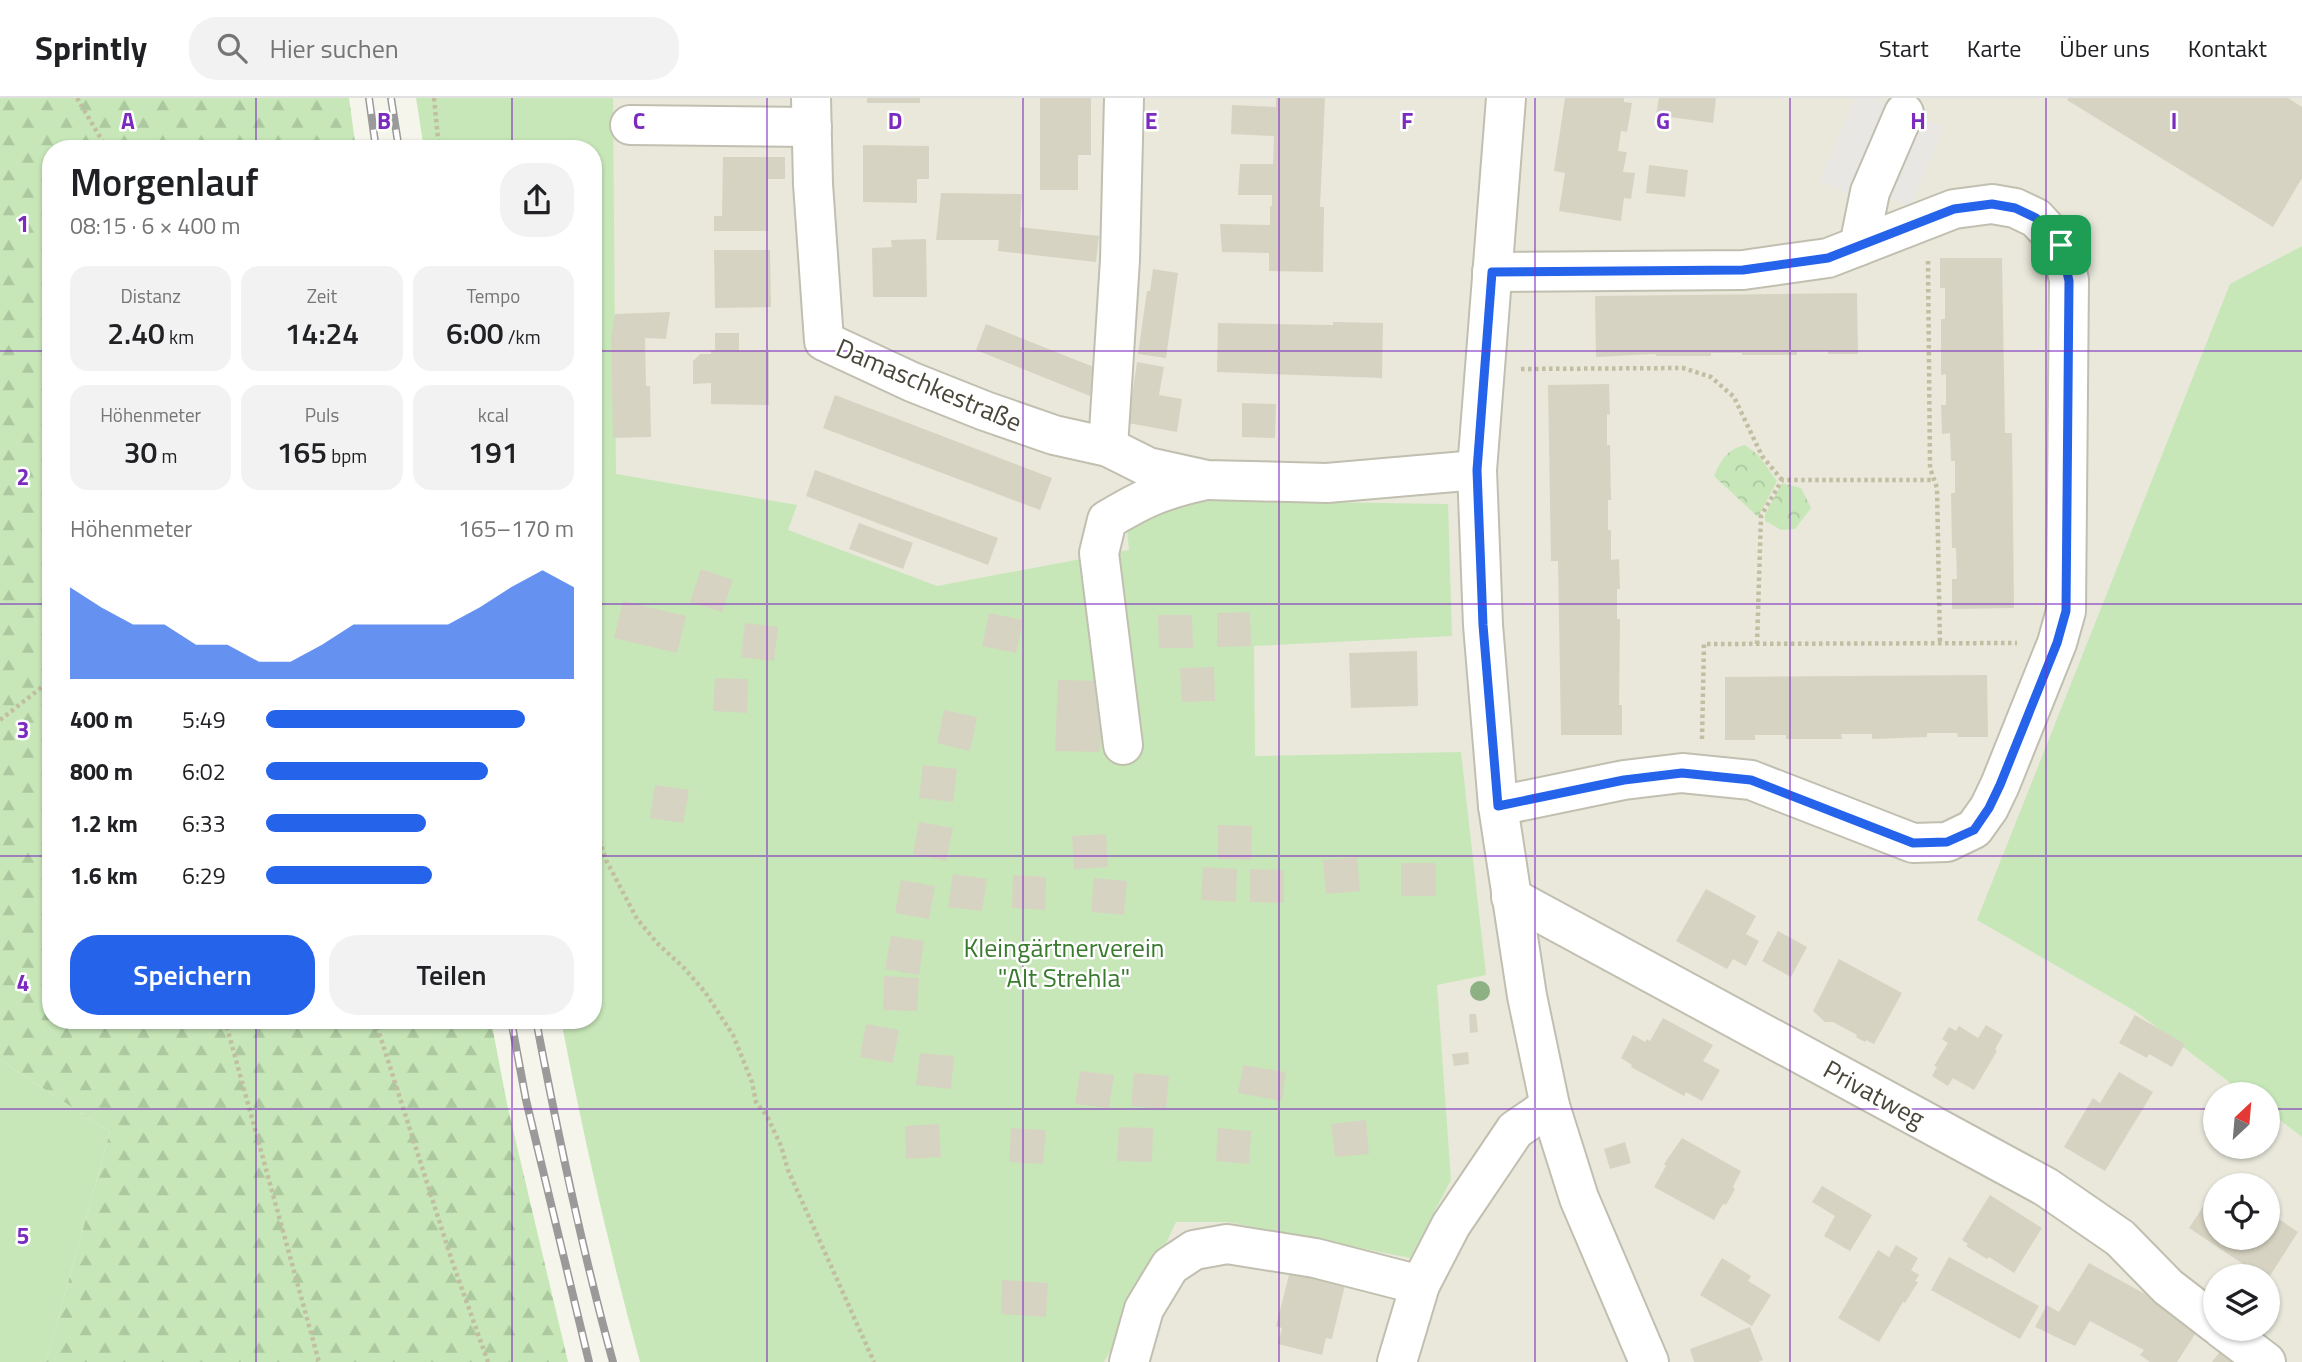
<!DOCTYPE html>
<html lang="de">
<meta charset="utf-8">
<style>
:root{--surface:#fff;--page:#f2f2f2;--text:#202124;--muted:#757577;--line:#e0e0e0;--accent:#2563eb}
body{margin:0;font-family:"Titillium Web",sans-serif;background:var(--page);color:var(--text);height:100vh;display:flex;flex-direction:column;font-size:26px;white-space:nowrap}
*{box-sizing:border-box;margin:0}
p{font-size:23px;color:var(--muted)}
.icon{flex:none;width:38px;height:38px;fill:none;stroke:currentColor;stroke-width:2;stroke-linecap:round;stroke-linejoin:round}
.map{position:relative;flex:1;overflow:hidden}
.sheet{position:absolute;left:42px;top:42px;width:560px;height:889px;display:flex;flex-direction:column;background:var(--surface);border-radius:28px;box-shadow:0 2px 5px #0004}
.sheet>*{flex:none}
.needle{width:46px;rotate:26deg}
.tools{position:absolute;left:2203px;top:984px;display:grid;gap:14px}
.tools a{display:grid;place-items:center;width:77px;height:77px;border-radius:50%;background:var(--surface);box-shadow:0 2px 5px #0004;font-size:35px}
.pin{position:absolute;display:grid;place-items:center;width:60px;height:60px;color:#fff;margin:-30px;border-radius:14px;box-shadow:0 4px 10px #0006}
.round{display:grid;place-items:center;flex:none;width:74px;height:74px;border-radius:28px;background:var(--page)}
.head{display:flex;align-items:center;justify-content:space-between;height:119px;padding:0 28px}
h1{font-size:38px;font-weight:600;line-height:52px}
.figures{display:grid;grid-template-columns:repeat(3,1fr);gap:10px;height:119px;padding:7px 28px}
.figures div{display:grid;align-content:center;border-radius:18px;background:var(--page);text-align:center}
.figures b{font-size:30px;font-weight:600}
.figures small{font-size:19px;font-weight:400}
.figures p{font-size:19px}
.chart{height:196px;padding:14px 28px}
.chart p{display:flex;justify-content:space-between}
.chart svg{width:100%;height:126px;margin-top:7px;fill:var(--accent);opacity:.7}
.action{display:flex;gap:14px;margin-top:auto;padding:14px 28px}
.action a{flex:1;height:80px;border-radius:28px;background:var(--accent);color:#fff;font-size:28px;font-weight:600;line-height:80px;text-align:center}
.action a+a{background:var(--page);color:var(--text)}
ul{padding:0 28px;list-style:none;font-size:23px}
li{display:grid;grid-template-columns:112px 84px 1fr;align-items:center;height:52px}
li i{height:18px;border-radius:9px;background:var(--accent)}
header{display:flex;align-items:center;gap:42px;box-sizing:border-box;height:98px;padding:0 35px;background:var(--surface);border-bottom:2px solid var(--line)}
header strong{font-size:33px}
nav{display:flex;gap:38px;margin-inline-start:auto;font-size:24px}
.search{width:490px;height:63px;background:var(--page);display:flex;align-items:center;gap:18px;box-sizing:border-box;padding:0 24px;border-radius:28px;color:var(--muted);font-size:26px}
.map>svg:first-child{display:block}
</style>
<header>
<strong>Sprintly</strong>
<div class="search"><svg class="icon" aria-label="search" viewBox="0 0 24 24"><circle cx="10" cy="10" r="6"/><path d="M15 15l6 6"/></svg>Hier suchen</div>
<nav><a>Start</a><a>Karte</a><a>Über uns</a><a>Kontakt</a></nav>
</header>
<div class="map">
<svg width="2302" height="1264" viewBox="0 0 2302 1264">
<defs>
<pattern id="forest-firs" width="22" height="20" patternUnits="userSpaceOnUse" patternTransform="scale(1.75)"><rect width="22" height="20" fill="#c7e7b8"/><path d="M5 1l3.5 6h-7zM16 11l3.5 6h-7z" fill="#acc89f"/></pattern>
<pattern id="park-crowns" width="20" height="18" patternUnits="userSpaceOnUse" patternTransform="scale(1.75)"><rect width="20" height="18" fill="#c7e7b8"/><path d="M2 6a3 3 0 1 1 6 0M12 15a3 3 0 1 1 6 0" fill="none" stroke="#acc89f"/></pattern>
</defs>
<rect width="100%" height="100%" fill="#f5f5ec"/>
<path fill="#e9e8db" fill-rule="evenodd" d="M417 0H2302V148L2230 187 2135 913 2245 996H2216V1048H2268V1013L2302 1039V1264H1063L593 663V51ZM2216 1087H2268V1139H2216ZM2216 1178H2268V1230H2216Z"/>
<g fill="#c7e7b8">
<path d="M416 0H613L616 376 797 407 788 432 937 488 1129 452 1127 431 1132 415 1193 402 1448 406 1452 538 1254 548 1255 658 1461 654 1486 877 1437 887 1451 1082 1410 1160 1228 1124H1176L1138 1205 1104 1264H640C609 1151 583 1037 561 922H593V51H424Z"/>
<polygon points="2302,148 2302,1039 2268,1013 2268,996 2245,996 2135,913 1977,822 2230,186"/>
<polygon points="0,962 110,1034 46,1264 0,1264"/>
</g>
<polygon fill="url(#forest-firs)" points="0,0 349,0 356,51 51,51 51,922 491,922 507,1006 568,1264 46,1264 110,1034 0,962"/>
<g fill="url(#park-crowns)">
<path d="M1745 347 1758 357 1777 383 1758 419 1714 378C1722 361 1726 352 1745 347Z"/>
<polygon points="1782,385 1801,390 1811,410 1795,431 1782,432 1765,423 1765,417"/>
</g>
<polygon fill="#e8e7e3" points="1855,0 1873,0 1944,30 1910,108 1885,98 1880,109 1819,83"/>
<g fill="#d7d3c2">
<rect x="867" y="0" width="53" height="5"/>
<polygon points="1040,0 1091,0 1091,57 1078,57 1078,92 1040,92"/>
<polygon points="1276,0 1325,0 1320,109 1324,109 1324,111 1323,174 1269,173 1269,155 1222,154 1220,126 1270,127 1270,108 1272,108 1272,97 1238,97 1240,66 1273,66 1274,38 1231,36 1232,7 1276,9"/>
<polygon points="1565,0 1624,0 1624,4 1632,5 1627,34 1621,33 1618,53 1627,54 1623,74 1635,75 1631,101 1624,100 1621,123 1559,113 1565,75 1554,73"/>
<polygon points="1659,0 1716,0 1713,25 1656,17"/>
<polygon points="2068,0 2288,0 2302,9 2302,80 2273,129 2067,2"/>
<polygon points="863,47 929,48 929,81 917,81 917,105 863,104"/>
<polygon points="723,59 785,59 785,81 768,81 768,133 714,133 714,118 722,118"/>
<polygon points="1649,67 1688,72 1685,99 1646,95"/>
<polygon points="941,95 1022,96 1020,129 1099,138 1096,164 998,153 999,142 936,142"/>
<polygon points="926,141 927,199 873,199 872,150 892,149 891,142"/>
<polygon points="714,152 770,152 771,209 715,210"/>
<polygon points="1940,160 2002,160 2005,335 2012,335 2014,510 1952,511 1952,481 1957,481 1956,450 1952,450 1951,395 1955,395 1955,363 1951,363 1950,335 1942,336 1941,307 1946,307 1946,276 1941,277 1941,221 1945,221 1945,190 1940,190"/>
<polygon points="1153,171 1178,175 1166,260 1138,256 1147,193 1150,193"/>
<polygon points="1857,195 1858,256 1828,256 1828,253 1797,253 1797,257 1742,257 1742,255 1711,255 1711,258 1656,258 1656,256 1596,259 1595,198"/>
<polygon points="670,214 666,241 645,240 646,288 650,288 651,339 613,340 611,240 615,216"/>
<polygon points="1333,224 1383,225 1382,280 1217,274 1218,225 1333,227"/>
<polygon points="986,226 1101,272 1090,298 976,252"/>
<polygon points="715,235 739,235 739,253 769,252 769,307 711,306 711,285 693,286 693,263 700,256 711,256 711,252 715,252"/>
<polygon points="1137,264 1164,269 1159,297 1182,301 1177,334 1128,325"/>
<polygon points="1609,286 1610,317 1607,316 1607,347 1610,347 1611,402 1608,402 1608,432 1611,432 1611,462 1619,461 1620,491 1617,491 1617,521 1620,521 1619,607 1622,607 1622,637 1561,637 1558,463 1551,463 1548,287"/>
<polygon points="835,297 1052,380 1040,412 823,330"/>
<polygon points="1242,305 1276,306 1275,340 1242,339"/>
<polygon points="815,372 998,440 988,467 806,398"/>
<polygon points="859,425 913,445 903,471 849,451"/>
<polygon points="701,471 733,482 722,514 690,504"/>
<polygon points="623,503 686,518 677,555 614,540"/>
<polygon points="1250,514 1251,548 1217,549 1217,515"/>
<polygon points="989,515 1023,522 1016,555 982,548"/>
<polygon points="1158,517 1192,517 1193,550 1159,550"/>
<polygon points="745,525 778,529 774,563 741,559"/>
<polygon points="1417,553 1418,608 1351,610 1349,555"/>
<polygon points="1214,569 1215,603 1182,604 1180,570"/>
<polygon points="1987,577 1988,639 1958,639 1957,635 1927,635 1927,639 1872,641 1872,636 1841,636 1842,641 1786,641 1786,637 1755,637 1755,642 1725,642 1725,579"/>
<polygon points="715,580 748,581 747,615 713,613"/>
<polygon points="1058,582 1103,583 1100,654 1055,653"/>
<polygon points="944,612 977,619 970,653 937,645"/>
<polygon points="923,667 957,671 953,704 919,700"/>
<polygon points="655,687 689,692 683,725 650,720"/>
<polygon points="919,724 953,730 946,763 913,756"/>
<polygon points="1218,727 1252,728 1251,762 1218,761"/>
<polygon points="1106,736 1108,769 1074,771 1072,738"/>
<polygon points="1357,759 1360,793 1326,796 1323,762"/>
<rect x="1401" y="765" width="35" height="33"/>
<polygon points="1203,769 1237,771 1236,804 1201,802"/>
<polygon points="1250,771 1284,772 1284,805 1250,804"/>
<polygon points="953,776 987,781 982,813 948,809"/>
<polygon points="1013,777 1046,779 1045,812 1012,810"/>
<polygon points="1094,780 1127,783 1124,817 1091,814"/>
<polygon points="901,782 935,788 929,821 895,815"/>
<polygon points="1706,791 1756,818 1746,836 1759,843 1746,868 1733,861 1727,871 1676,843"/>
<polygon points="1778,833 1807,849 1791,879 1762,863"/>
<polygon points="891,838 924,843 919,877 885,871"/>
<polygon points="1839,861 1902,895 1874,946 1866,942 1865,944 1856,939 1857,937 1833,924 1825,924 1813,913"/>
<polygon points="884,878 919,880 917,913 883,912"/>
<polygon points="1469,916 1476,916 1478,934 1470,935"/>
<polygon points="2135,917 2185,946 2172,969 2149,956 2147,960 2119,945"/>
<polygon points="1663,920 1713,947 1703,963 1720,972 1702,1003 1686,994 1684,998 1631,969 1632,967 1621,960 1633,937 1645,944 1647,941 1650,943"/>
<polygon points="866,926 899,932 893,965 860,959"/>
<polygon points="1986,927 2003,937 1995,951 1997,953 1974,992 1953,980 1948,988 1932,978 1937,969 1934,968 1948,945 1942,941 1949,929 1956,933 1959,928 1978,940"/>
<polygon points="1468,954 1469,966 1454,968 1452,956"/>
<polygon points="920,955 954,958 951,991 916,987"/>
<polygon points="1243,967 1286,974 1282,1003 1238,995"/>
<polygon points="1080,973 1114,977 1109,1010 1075,1006"/>
<polygon points="2119,974 2153,994 2105,1073 2064,1049 2093,1000 2100,1005"/>
<polygon points="1134,975 1169,978 1166,1011 1131,1008"/>
<polygon points="1366,1022 1369,1056 1335,1059 1331,1026"/>
<polygon points="939,1026 941,1059 906,1061 905,1028"/>
<polygon points="1119,1029 1153,1030 1152,1064 1117,1063"/>
<polygon points="1011,1030 1046,1032 1043,1066 1009,1064"/>
<polygon points="1218,1030 1251,1033 1249,1066 1216,1063"/>
<polygon points="1682,1040 1741,1073 1733,1089 1735,1091 1726,1107 1723,1106 1714,1122 1654,1089 1666,1068 1664,1066"/>
<polygon points="1625,1044 1631,1065 1610,1071 1604,1051"/>
<polygon points="1822,1088 1872,1117 1850,1153 1824,1138 1835,1118 1812,1104"/>
<polygon points="2216,1089 2216,1139 2268,1139 2268,1114 2298,1134 2268,1181 2268,1178 2261,1178 2189,1130"/>
<polygon points="1990,1097 2042,1130 2014,1175 1989,1159 1987,1161 1966,1148 1968,1146 1962,1142"/>
<polygon points="1896,1147 1918,1160 1911,1172 1919,1177 1915,1183 1918,1184 1905,1205 1903,1204 1879,1244 1838,1220 1878,1152 1889,1159"/>
<polygon points="1949,1159 2039,1208 2020,1241 1931,1192"/>
<polygon points="1722,1160 1751,1178 1748,1183 1771,1197 1752,1228 1700,1197"/>
<polygon points="2089,1165 2154,1201 2199,1230 2177,1264 2150,1264 2140,1257 2144,1252 2090,1223 2075,1248 2035,1229 2047,1207 2059,1214"/>
<polygon points="1290,1173 1345,1187 1332,1241 1326,1240 1322,1257 1278,1246 1282,1230 1276,1228"/>
<polygon points="1002,1182 1048,1185 1046,1219 1001,1216"/>
<polygon points="1750,1229 1763,1262 1758,1264 1694,1264 1690,1251"/>
<polygon points="2221,1252 2237,1264 2212,1264"/>
</g>
<g fill="none" stroke-linecap="round" stroke-linejoin="round">
<g stroke="#c1bfaf" stroke-width="42">
<g id="minor">
<polyline points="811,0 813,86 824,243 912,284 985,313 1054,337 1108,349 1148,369 1207,382 1327,385 1477,372"/>
<polyline points="1506,0 1477,372 1483,527 1498,708 1527,898 1550,1008 1579,1100 1649,1264"/>
<polyline points="630,27 812,29"/>
<polyline points="1859,148 1870,94 1904,15"/>
<polyline points="1492,174 1743,172 1828,160 1954,111 1992,106 2015,110 2036,120 2061,147 2069,182 2066,513 2057,545 2000,687 1989,710 1974,731 1947,744 1913,745 1751,682 1682,675 1624,682 1498,708"/>
<polyline points="1108,349 1120,162 1124,0"/>
<path d="M1123 647 1099 455 1107 422C1142 401 1161 392 1202 383"/>
<polyline points="1511,799 2046,1089 2120,1140 2168,1189 2216,1226"/>
<polyline points="2221,1230 2266,1264"/>
<polyline points="1129,1264 1144,1211 1170,1168 1194,1152 1227,1146 1315,1160 1420,1187"/>
<polyline points="1397,1264 1420,1187 1451,1127 1515,1032 1550,1008"/>
</g>
</g>
<g stroke="#c2bea1" stroke-width="4.5" stroke-dasharray="3.5 3.5" stroke-linecap="butt">
<polyline points="77,0 107,51"/>
<polyline points="434,0 439,51"/>
<polyline points="1928,163 1930,370 1937,390 1940,546"/>
<polyline points="1521,271 1683,270 1711,279 1734,299 1762,358 1782,382"/>
<polyline points="1757,546 1761,418 1782,382 1934,382"/>
<polyline points="0,622 51,582"/>
<polyline points="1702,641 1704,546 2017,545"/>
<polyline points="593,722 606,762 637,821 658,846 684,870 705,894 733,937 752,984 756,1004 767,1018 781,1048 788,1072 874,1264"/>
<polyline points="225,922 319,1264"/>
<polyline points="375,922 452,1163 488,1264"/>
</g>
<use href="#minor" stroke="#fff" stroke-width="38"/>
<g stroke="#9a9a9a" stroke-width="8">
<g id="rail">
<polyline points="369,0 376,51"/>
<polyline points="391,0 399,51"/>
<polyline points="511,922 526,1002 589,1264"/>
<path d="M536 922C558 1037 582 1152 613 1264"/>
</g>
</g>
<use href="#rail" stroke="#fff" stroke-width="5" stroke-dasharray="16" stroke-linecap="butt"/>
</g>
<circle fill="#8eb184" cx="1480" cy="893" r="10"/>
<g fill="none" stroke-linecap="round" stroke-linejoin="round">
<g stroke="#fff" stroke-width="14">
<polygon id="route" points="1992,106 2015,110 2036,120 2061,147 2069,183 2066,513 2057,545 2000,687 1989,710 1974,732 1947,744 1913,745 1751,682 1682,675 1624,682 1498,708 1483,527 1477,372 1492,174 1743,172 1828,160 1954,111"/>
</g>
<use href="#route" stroke="#2563eb" stroke-width="9"/>
</g>
<path fill="none" stroke="#7b2cbf" stroke-width="2" stroke-opacity="0.55" d="M256 0V51M512 0V51M767 0V1264M1023 0V1264M1279 0V1264M1535 0V1264M1790 0V1264M2046 0V1264M0 253H51M593 253H2302M0 506H51M593 506H2302M0 758H51M593 758H2302M256 922V1264M512 922V1264M0 1011H2216M2268 1011H2302"/>
<g text-anchor="middle" stroke-width="5" stroke-linejoin="round" paint-order="stroke">
<g font-size="26" fill="#4a473a" stroke="#fff">
<text transform="translate(929 287) rotate(23)" y="9">Damaschkestraße</text>
<text transform="translate(1874 996) rotate(29)" y="9">Privatweg</text>
</g>
<g font-size="26" fill="#397a2f" stroke="#fff">
<text x="1064" y="859">Kleingärtnerverein<tspan x="1064" dy="30">"Alt Strehla"</tspan></text>
</g>
</g>
<g font-size="23" text-anchor="middle" font-weight="bold" fill="#7b2cbf" stroke="#fff" stroke-width="5" stroke-linejoin="round" paint-order="stroke">
<text x="128" y="31">A</text>
<text x="384" y="31">B</text>
<text x="639" y="31">C</text>
<text x="895" y="31">D</text>
<text x="1151" y="31">E</text>
<text x="1407" y="31">F</text>
<text x="1663" y="31">G</text>
<text x="1918" y="31">H</text>
<text x="2174" y="31">I</text>
<text x="23" y="134">1</text>
<text x="23" y="387">2</text>
<text x="23" y="640">3</text>
<text x="23" y="893">4</text>
<text x="23" y="1146">5</text>
</g>
</svg>
<div class="tools">
<a><svg class="needle" viewBox="-14 -14 28 28"><path d="M0-13l5 13h-10z" fill="#e53935"/><path d="M0 13l5-13h-10z" fill="#757577"/></svg></a>
<a><svg class="icon" aria-label="locate" viewBox="0 0 24 24"><circle cx="12" cy="12" r="6"/><path d="M12 2v4M12 18v4M2 12h4M18 12h4"/></svg></a>
<a><svg class="icon" aria-label="layers" viewBox="0 0 24 24"><path d="M12 4l9 5-9 5-9-5zM3 14l9 5 9-5"/></svg></a>
</div>
<div class="pin" style="left:2061px;top:147px;background:#1e9e55"><svg class="icon" aria-label="arrive" viewBox="0 0 24 24"><path d="M6 21V4h12l-3 4 3 4H6"/></svg></div>
<section class="sheet">
<div class="head"><div><h1>Morgenlauf</h1><p>08:15 · 6 × 400 m</p></div><a class="round"><svg class="icon" aria-label="share" viewBox="0 0 24 24"><path d="M12 15V3M7 8l5-5 5 5M5 13v7h14v-7"/></svg></a></div>
<div class="figures">
<div><p>Distanz</p><b>2.40<small> km</small></b></div>
<div><p>Zeit</p><b>14:24</b></div>
<div><p>Tempo</p><b>6:00<small> /km</small></b></div>
</div>
<div class="figures">
<div><p>Höhenmeter</p><b>30<small> m</small></b></div>
<div><p>Puls</p><b>165<small> bpm</small></b></div>
<div><p>kcal</p><b>191</b></div>
</div>
<div class="chart"><p><span>Höhenmeter</span>165–170 m</p>
<svg viewBox="0 0 160 44" preserveAspectRatio="none"><path d="M0 44V12L10 19L20 25L30 25L40 32L50 32L60 38L70 38L80 32L90 25L100 25L110 25L120 25L130 19L140 12L150 6L160 12V44z"/></svg>
</div>
<ul>
<li><b>400 m</b>5:49<i style="width:84%"></i></li>
<li><b>800 m</b>6:02<i style="width:72%"></i></li>
<li><b>1.2 km</b>6:33<i style="width:52%"></i></li>
<li><b>1.6 km</b>6:29<i style="width:54%"></i></li>
</ul>
<div class="action"><a>Speichern</a><a>Teilen</a></div>
</section>
</div>
